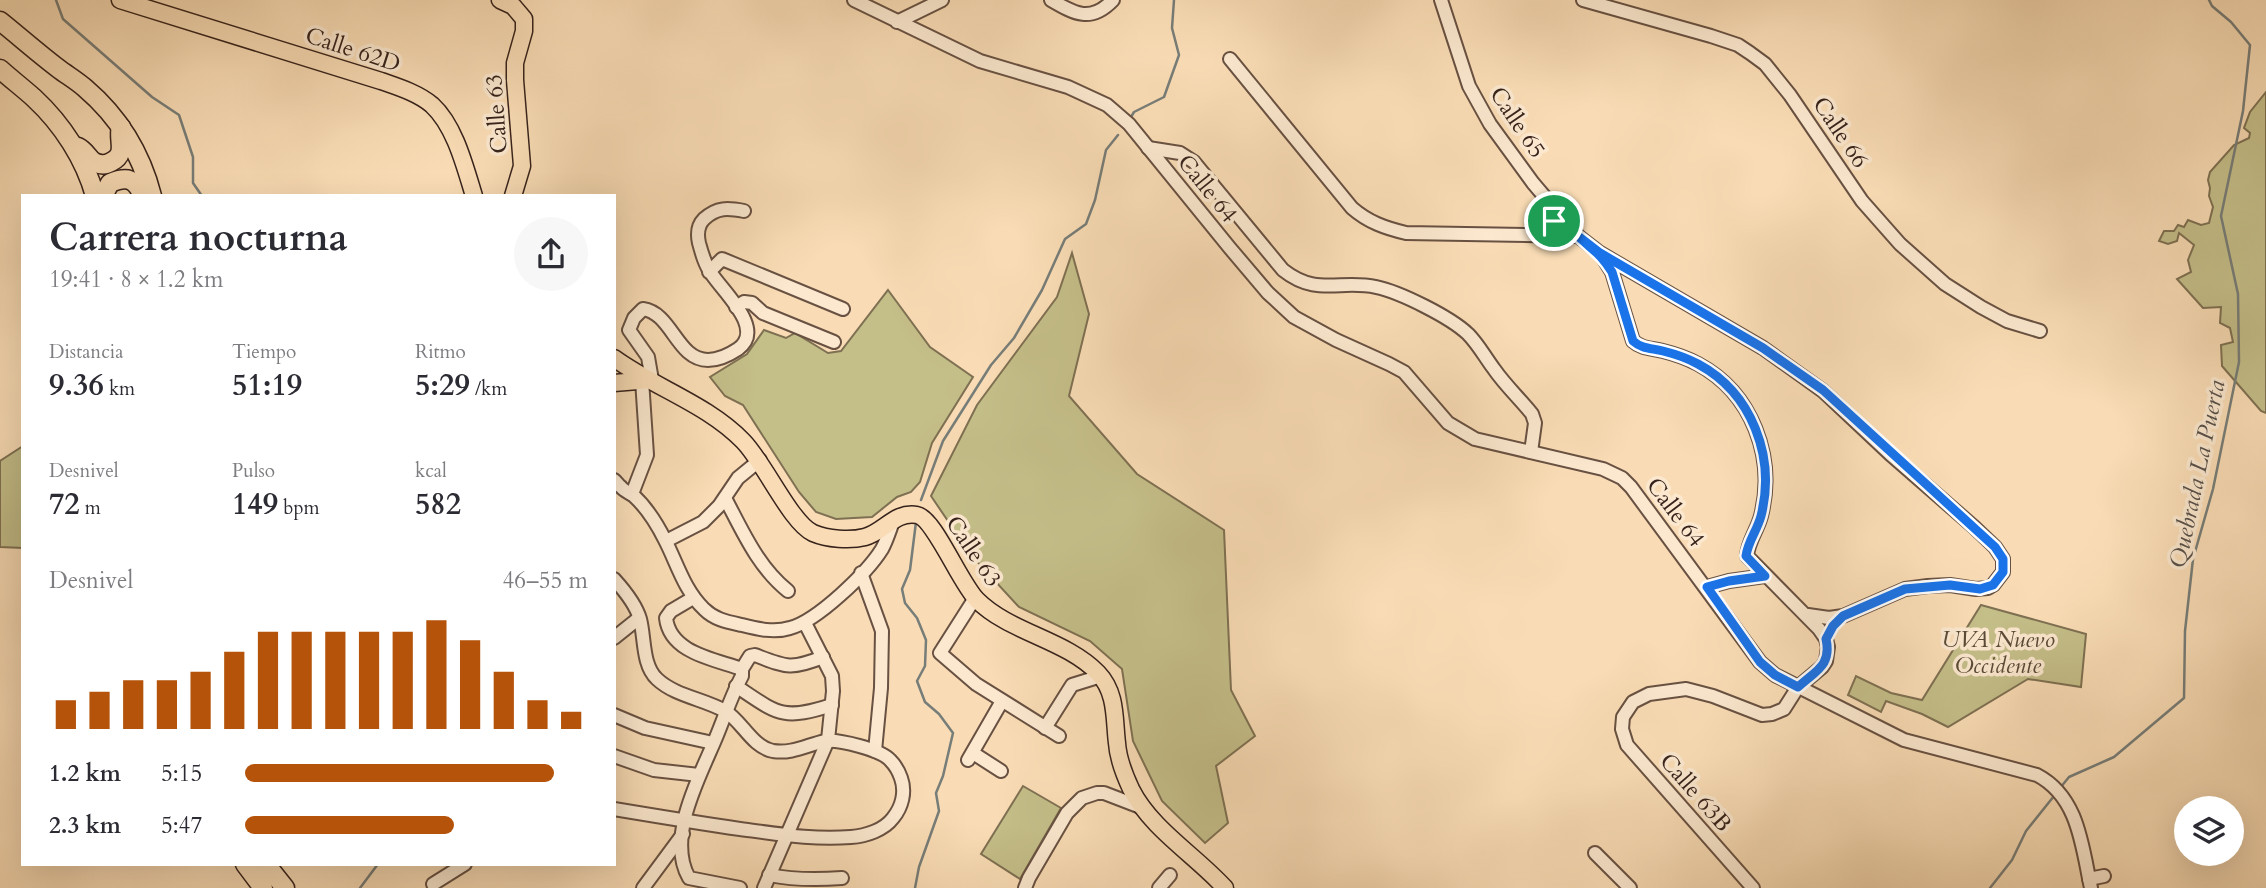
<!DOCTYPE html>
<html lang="es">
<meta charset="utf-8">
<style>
:root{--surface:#fff;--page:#f7f7f7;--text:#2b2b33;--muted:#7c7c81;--accent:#b45309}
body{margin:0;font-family:Cardo,serif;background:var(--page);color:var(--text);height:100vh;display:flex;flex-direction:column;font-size:26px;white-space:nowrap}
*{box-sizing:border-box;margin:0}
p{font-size:23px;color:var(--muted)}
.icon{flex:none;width:38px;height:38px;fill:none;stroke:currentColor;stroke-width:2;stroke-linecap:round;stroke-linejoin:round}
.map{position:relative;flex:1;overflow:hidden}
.side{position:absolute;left:21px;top:194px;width:595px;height:672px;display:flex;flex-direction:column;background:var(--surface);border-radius:0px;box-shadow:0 7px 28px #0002}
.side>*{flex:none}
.controls{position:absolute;left:2174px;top:796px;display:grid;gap:14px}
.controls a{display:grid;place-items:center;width:70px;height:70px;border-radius:50%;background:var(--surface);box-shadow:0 7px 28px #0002;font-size:35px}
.pin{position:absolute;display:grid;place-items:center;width:60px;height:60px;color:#fff;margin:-30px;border:4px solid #fff;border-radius:50%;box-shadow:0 2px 7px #0007}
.round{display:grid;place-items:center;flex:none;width:74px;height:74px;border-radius:37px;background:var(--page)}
.headline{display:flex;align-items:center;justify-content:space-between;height:119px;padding:0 28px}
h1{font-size:38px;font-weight:700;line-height:52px}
.metrics{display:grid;grid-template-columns:repeat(3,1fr);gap:10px;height:119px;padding:7px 28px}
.metrics div{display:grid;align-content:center}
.metrics b{font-size:30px;font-weight:700}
.metrics small{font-size:19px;font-weight:400}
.metrics p{font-size:19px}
.chart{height:196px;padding:14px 28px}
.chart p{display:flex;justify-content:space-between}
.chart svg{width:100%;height:126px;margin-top:7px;stroke:var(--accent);stroke-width:6}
ul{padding:0 28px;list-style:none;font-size:23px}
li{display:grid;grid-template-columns:112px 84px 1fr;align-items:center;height:52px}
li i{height:18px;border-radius:9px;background:var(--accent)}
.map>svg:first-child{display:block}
</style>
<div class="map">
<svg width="2266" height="888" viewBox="0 0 2266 888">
<rect width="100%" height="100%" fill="#f9dcb5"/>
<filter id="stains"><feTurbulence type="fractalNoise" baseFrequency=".00286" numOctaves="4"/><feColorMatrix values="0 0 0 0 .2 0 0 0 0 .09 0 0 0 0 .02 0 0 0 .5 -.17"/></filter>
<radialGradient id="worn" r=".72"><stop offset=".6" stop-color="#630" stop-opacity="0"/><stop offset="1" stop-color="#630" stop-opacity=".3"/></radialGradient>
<g fill="#c4be89" stroke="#7e7052" stroke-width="2">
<polygon points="2266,92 2266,413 2261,411 2222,366 2221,345 2233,342 2230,328 2220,323 2221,307 2203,308 2177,279 2191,272 2188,260 2194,245 2179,233 2177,241 2168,244 2159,241 2164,231 2174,231 2178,225 2184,227 2188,220 2201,225 2209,223 2213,207 2209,196 2210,188 2208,180 2210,172 2234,145 2249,138 2250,133 2244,128 2250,112"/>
<polygon points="1072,253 1089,314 1069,396 1137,474 1224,530 1231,690 1255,736 1216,766 1228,823 1205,843 1162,801 1133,741 1122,669 1090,641 1019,607 971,555 931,496 977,405 1057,297"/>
<polygon points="888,290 930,347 973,377 932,443 920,482 911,492 897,497 872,517 836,519 816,512 799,492 743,405 725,396 710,377 747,354 764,330 786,338 795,333 828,353 841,351"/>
<polygon points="23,446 23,548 0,547 0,461"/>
<polygon points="1981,605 2086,634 2081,687 2028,679 1948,727 1922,714 1886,701 1881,712 1848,695 1856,676 1891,693 1922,700"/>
<polygon points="1023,786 1061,808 1020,879 981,854"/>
</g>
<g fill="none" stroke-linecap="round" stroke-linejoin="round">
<g stroke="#777d78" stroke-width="2.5">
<polyline points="56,0 63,19 152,97 179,115 193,157 193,183 202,196"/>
<polyline points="1131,117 1134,112 1164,97 1179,55 1172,28 1174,0"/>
<polyline points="921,500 943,441 991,365 1014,338 1042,290 1065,239 1086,224 1095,200 1106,150 1118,135"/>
<polyline points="2060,788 2069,777 2114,757 2184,698 2185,631 2193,559 2213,489 2239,362 2238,294 2221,216 2243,111 2250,45 2231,22 2212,6 2209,0"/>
<polyline points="360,888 378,864"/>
<polyline points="915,888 919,867 939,811 936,793 943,776 953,733 939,714 925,702 917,681 925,666 926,640 917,618 905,603 902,589 910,570 916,522"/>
<polyline points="1990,888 2012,860 2026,831 2054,796"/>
</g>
<g stroke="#685142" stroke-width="16">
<g id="minor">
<path d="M854 0 980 61 1068 87 1107 105 1129 124 1229 247 1268 293 1294 317 1336 340 1389 364 1404 372 1448 423 1475 439 1603 469 1622 478 1631 487 1760 662 1775 675 1904 740 2037 775C2079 797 2082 847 2091 888"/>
<path d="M1051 0C1075 14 1091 23 1113 0"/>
<polyline points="1441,0 1469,86 1490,124 1533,183 1578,236 1600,253 1763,348 1823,391 1890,454 1974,527 1995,547 2003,559 2003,572 1993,585 1988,588 1976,589 1950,585 1928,586 1905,589 1843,616 1829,618 1808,615"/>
<polyline points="1583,0 1711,36 1738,45 1750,53 1765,64 1790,95 1862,201 1900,244 1945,284 1981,307 2007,321 2040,331"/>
<polyline points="897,22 942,0"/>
<path d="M1230 59 1352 208C1368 222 1385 228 1406 233L1578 236"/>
<path d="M1148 148 1180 153 1194 162 1283 270C1317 297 1340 279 1376 287 1400 292 1450 317 1468 334 1478 344 1485 357 1494 369 1505 385 1520 399 1532 414L1535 423 1531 452"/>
<path d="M1602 256 1612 272 1633 341C1642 349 1651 348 1663 351 1675 354 1687 358 1698 364 1752 393 1776 457 1761 516 1757 531 1748 541 1747 556L1819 629 1826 639 1828 647 1826 661 1822 667 1798 687 1784 709 1772 714 1762 715 1713 696 1686 689 1649 694 1633 702 1623 717 1622 729 1627 745 1753 888"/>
<polyline points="709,272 722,259 843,309"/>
<polyline points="736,307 744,302 752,303 763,313 834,342"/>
<path d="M652 380 648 357 629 330 634 318 643 309C672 313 677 360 708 360 719 360 729 355 738 349 766 329 723 292 711 273 705 265 702 254 699 243 697 234 697 226 704 219 717 207 728 208 744 211"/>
<path d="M614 480C617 482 618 485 621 487 624 491 630 493 634 496 647 508 657 524 665 540 677 563 684 590 704 609 715 620 728 622 742 625 758 629 774 633 790 628 817 621 867 573 882 549 887 540 890 529 894 519"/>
<polyline points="632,494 647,455 642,380"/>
<path d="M725 498C743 532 758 567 788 591"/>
<polyline points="666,541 703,522 719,506 738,478 760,460"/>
<polyline points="861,573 882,631 881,688 875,751"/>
<path d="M614 579C624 590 636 605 640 619 645 638 642 665 657 679 675 696 704 699 725 711 742 721 752 747 773 751 792 754 807 745 825 741 839 739 881 750 890 760 895 765 899 772 901 778 906 792 902 807 893 818 884 830 866 836 851 837 812 840 779 834 740 829 698 823 656 816 614 809"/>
<polyline points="1707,587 1729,581 1765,576"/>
<path d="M693 598 671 611 666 618C670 653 714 659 742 669"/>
<polyline points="975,598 940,653 976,684 1059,736"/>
<polyline points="614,638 639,618"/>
<path d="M736 686C778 714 782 721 832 705"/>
<polyline points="614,715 645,728 713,743"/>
<polyline points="1045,728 1072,685 1101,676"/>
<polyline points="973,753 1001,771"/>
<polyline points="614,756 654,770 699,775"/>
<polyline points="968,760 1002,701"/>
<polyline points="1595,853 1630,888"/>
<path d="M769 875C794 880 816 880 842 878"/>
<polyline points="2089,879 2104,876"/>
<polyline points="433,884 465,864"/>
<polyline points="643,888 683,834"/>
<path d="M740 888 689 878C666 838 699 778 715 740 724 719 731 696 742 676V669L750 656 755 655C786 667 791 670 823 657"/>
<polyline points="764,888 828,740 833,691 832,676 805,623"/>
<polyline points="1025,888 1029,878 1067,813 1082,798 1097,793 1104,793 1143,808"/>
<polyline points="1159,888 1170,875"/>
</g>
</g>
<g stroke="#37231c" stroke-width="19">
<g id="major">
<path d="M120 0 381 81C398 87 418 93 432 105 455 126 465 167 474 196"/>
<polyline points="500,0 513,6 524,19 524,31 515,63 515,80 522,166 513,196"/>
<path d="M614 358C655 388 707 404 743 441 764 462 791 523 813 533 827 539 850 541 865 537 884 532 895 511 917 515 934 518 960 583 977 600 1010 633 1065 639 1098 673 1117 693 1114 719 1117 743 1118 759 1124 774 1131 789 1151 829 1195 855 1225 888"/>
<polyline points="614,383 650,380"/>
</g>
</g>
<g stroke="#37231c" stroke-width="21">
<g id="highway">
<path d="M0 21C20 37 39 54 59 69 67 75 77 81 85 88 119 117 141 153 152 196"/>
<path d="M0 69C11 79 23 88 34 98 62 124 85 159 95 196"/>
<path d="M78 147C86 151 88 158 94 162 100 165 106 165 111 162 128 154 117 140 121 127"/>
<path d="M103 196 110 183C127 176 135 178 143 196"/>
<polyline points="245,864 263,888"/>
<polyline points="266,864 285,888"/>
</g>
</g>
<use href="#minor" stroke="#fbe8cf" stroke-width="12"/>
<use href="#major" stroke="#f9dcb5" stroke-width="16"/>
<use href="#highway" stroke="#f9dcb5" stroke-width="18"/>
</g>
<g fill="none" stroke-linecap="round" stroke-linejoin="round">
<g stroke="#fff" stroke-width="14">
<path id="route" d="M1554 221 1557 210C1564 219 1571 230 1580 238 1594 251 1601 254 1612 272L1633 341C1642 349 1651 348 1663 351 1675 354 1687 358 1698 364 1752 393 1776 457 1761 516 1757 531 1748 541 1746 556L1765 576 1729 581 1707 587 1760 662 1775 675 1798 687C1815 671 1832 666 1826 639L1833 626 1843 616 1905 589 1950 585 1980 589 1993 585 2003 572V559L1995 547 1823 390 1763 348 1600 253 1578 236H1544L1554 221"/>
</g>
<use href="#route" stroke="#1a73e8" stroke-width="9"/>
</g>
<g text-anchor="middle" stroke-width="7" stroke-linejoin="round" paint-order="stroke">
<g font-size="23" fill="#37231c" stroke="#fbe8cf">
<text transform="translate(353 49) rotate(18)" y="8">Calle 62D</text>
<text transform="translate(496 114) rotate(-94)" y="8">Calle 63</text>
<text transform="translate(1518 122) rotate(56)" y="8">Calle 65</text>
<text transform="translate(1841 132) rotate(56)" y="8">Calle 66</text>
<text transform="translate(1208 188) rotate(51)" y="8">Calle 64</text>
<text transform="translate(1676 512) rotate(53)" y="8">Calle 64</text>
<text transform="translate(974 551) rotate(56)" y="8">Calle 63</text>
<text transform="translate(1696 792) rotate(49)" y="8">Calle 63B</text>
</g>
<g font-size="23" font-style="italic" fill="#5a4a37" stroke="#fbe8cf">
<text x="1998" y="647">UVA Nuevo<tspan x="1998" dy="26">Occidente</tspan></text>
</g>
<g font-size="24" font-style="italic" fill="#57504a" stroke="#fbe8cf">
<text transform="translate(2197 474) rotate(-78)" y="8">Quebrada La Puerta</text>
</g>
</g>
<rect width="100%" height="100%" filter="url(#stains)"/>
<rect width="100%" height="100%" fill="url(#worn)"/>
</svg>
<div class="controls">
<a><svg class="icon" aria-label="layers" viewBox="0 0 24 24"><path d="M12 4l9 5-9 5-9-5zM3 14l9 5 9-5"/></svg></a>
</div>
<div class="pin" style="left:1554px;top:221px;background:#1e9e55"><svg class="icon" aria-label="arrive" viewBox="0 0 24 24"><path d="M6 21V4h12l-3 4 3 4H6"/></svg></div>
<section class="side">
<div class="headline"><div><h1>Carrera nocturna</h1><p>19:41 · 8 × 1.2 km</p></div><a class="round"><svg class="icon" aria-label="share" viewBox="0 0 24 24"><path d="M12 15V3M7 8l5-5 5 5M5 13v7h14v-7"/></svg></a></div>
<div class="metrics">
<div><p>Distancia</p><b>9.36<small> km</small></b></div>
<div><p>Tiempo</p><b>51:19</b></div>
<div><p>Ritmo</p><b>5:29<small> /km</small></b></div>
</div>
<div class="metrics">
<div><p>Desnivel</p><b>72<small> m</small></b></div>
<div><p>Pulso</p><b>149<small> bpm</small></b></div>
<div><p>kcal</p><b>582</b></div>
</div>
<div class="chart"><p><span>Desnivel</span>46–55 m</p>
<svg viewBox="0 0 160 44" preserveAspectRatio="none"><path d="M5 44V34M15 44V31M25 44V27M35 44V27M45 44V24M55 44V17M65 44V10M75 44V10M85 44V10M95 44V10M105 44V10M115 44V6M125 44V13M135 44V24M145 44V34M155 44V38"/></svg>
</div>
<ul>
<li><b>1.2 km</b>5:15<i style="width:90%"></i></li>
<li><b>2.3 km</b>5:47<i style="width:61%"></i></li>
</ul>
</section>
</div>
